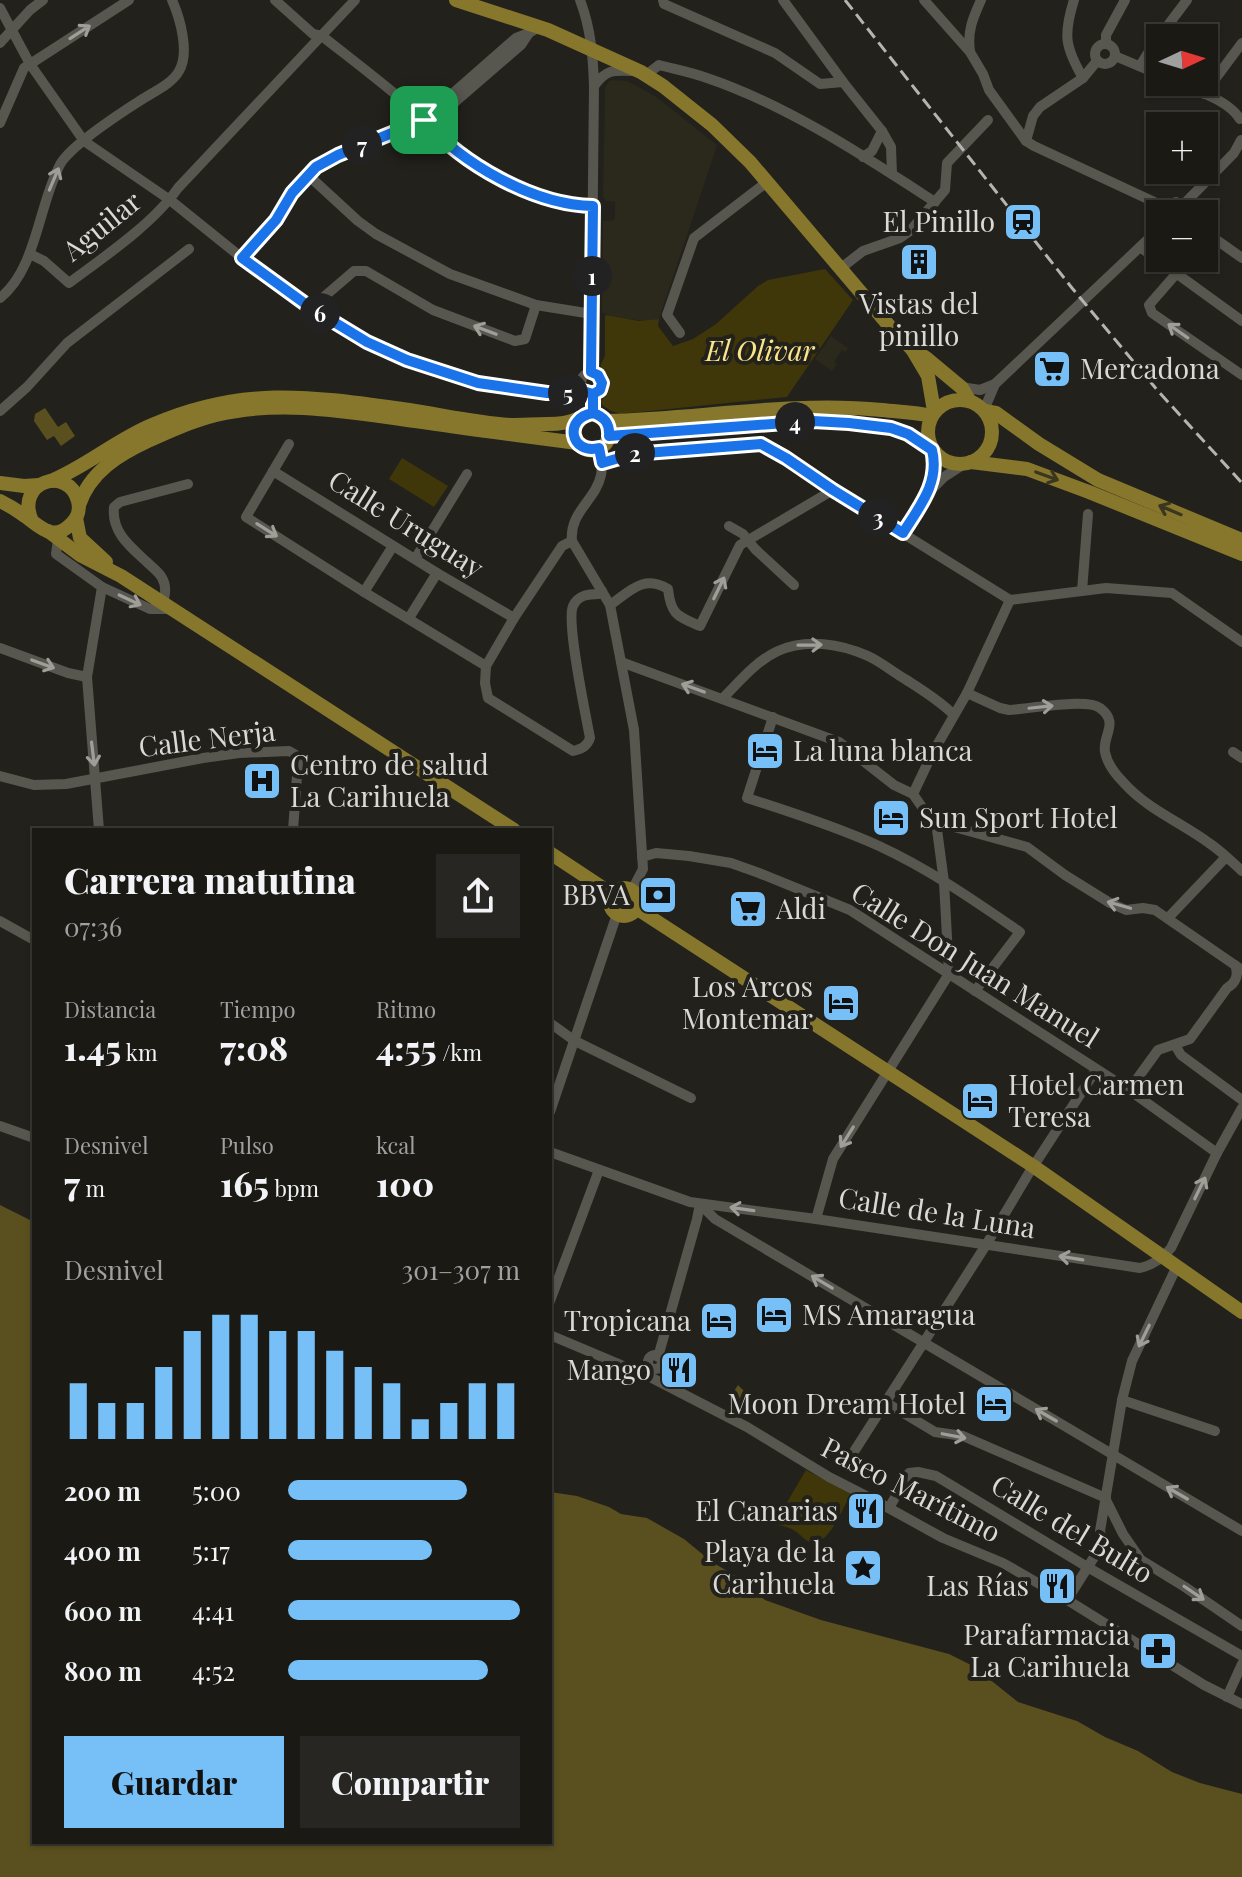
<!DOCTYPE html>
<html lang="es">
<meta charset="utf-8">
<style>
:root{--surface:#1a1914;--page:#272622;--text:#f1f3f6;--muted:#9fa0a0;--line:#383834;--accent:#76c0f7}
body{margin:0;font-family:"Playfair Display",serif;background:var(--page);color:var(--text);height:100vh;display:flex;flex-direction:column;font-size:30px;white-space:nowrap}
*{box-sizing:border-box;margin:0}
p{font-size:26px;color:var(--muted)}
.icon{flex:none;width:44px;height:44px;fill:none;stroke:currentColor;stroke-width:2;stroke-linecap:round;stroke-linejoin:round}
.map{position:relative;flex:1;overflow:hidden}
.details{position:absolute;left:32px;top:828px;width:520px;height:1016px;display:flex;flex-direction:column;background:var(--surface);border-radius:0px;box-shadow:0 2px 6px #0004,0 0 0 2px var(--line)}
.details>*{flex:none}
.needle{width:52px;rotate:86deg}
.buttons{position:absolute;left:1146px;top:24px;display:grid;gap:16px}
.buttons a{display:grid;place-items:center;width:72px;height:72px;border-radius:0px;background:var(--surface);box-shadow:0 2px 6px #0004,0 0 0 2px var(--line);font-size:40px}
.pin{position:absolute;display:grid;place-items:center;width:68px;height:68px;color:#fff;margin:-34px;border-radius:16px;box-shadow:0 4px 12px #0006}
.km{position:absolute;width:40px;height:40px;margin:-20px;border-radius:50%;background:#222;color:#fff;font-size:22px;line-height:40px;text-align:center}
.round{display:grid;place-items:center;flex:none;width:84px;height:84px;border-radius:0px;background:var(--page)}
.overview{display:flex;align-items:center;justify-content:space-between;height:136px;padding:0 32px}
h1{font-size:36px;font-weight:800;line-height:60px}
.figures{display:grid;grid-template-columns:repeat(3,1fr);gap:12px;height:136px;padding:8px 32px}
.figures div{display:grid;align-content:center}
.figures b{font-size:34px;font-weight:800}
.figures small{font-size:22px;font-weight:400}
.figures p{font-size:22px}
.chart{height:224px;padding:16px 32px}
.chart p{display:flex;justify-content:space-between}
.chart svg{width:100%;height:144px;margin-top:8px;stroke:var(--accent);stroke-width:6}
.cta{display:flex;gap:16px;margin-top:auto;padding:16px 32px}
.cta a{flex:1;height:92px;border-radius:0px;background:var(--accent);color:#111;font-size:32px;font-weight:800;line-height:92px;text-align:center}
.cta a+a{background:var(--page);color:var(--text)}
ul{padding:0 32px;list-style:none;font-size:26px}
li{display:grid;grid-template-columns:128px 96px 1fr;align-items:center;height:60px}
li i{height:20px;border-radius:10px;background:var(--accent)}
.map>svg:first-child{display:block}
</style>
<div class="map">
<svg width="1242" height="1877" viewBox="0 0 1242 1877">
<rect width="100%" height="100%" fill="#22211b"/>
<g fill="#2b281c">
<polygon points="614,80 627,81 655,96 717,145 659,319 645,321 610,317 602,312 603,221 615,220 615,202 606,201 603,197 605,88 609,81"/>
<polygon points="831,336 848,348 845,352 842,350 834,362 837,364 832,371 815,359"/>
</g>
<g fill="#3f360a">
<polygon points="825,269 853,300 787,397 621,414 611,411 602,405 601,401 608,393 609,385 608,376 601,368 601,364 605,356 605,315 639,321 659,319 658,326 673,346 693,339 716,324 758,286 768,280"/>
<polygon points="402,458 448,486 434,507 389,479"/>
<path d="M806 1470 851 1494C843 1507 829 1546 811 1542 805 1541 801 1535 795 1531 789 1527 783 1526 777 1525L786 1504Z"/>
</g>
<g fill="#5a4f1e">
<polygon points="45,408 58,427 66,422 75,436 61,446 54,436 47,440 34,421 35,414"/>
<polygon points="0,1205 34,1222 34,1842 550,1842 550,1492 577,1496 609,1507 621,1514 647,1518 684,1539 712,1562 734,1575 765,1600 821,1620 949,1654 973,1666 1018,1702 1077,1721 1105,1737 1138,1751 1172,1772 1200,1783 1242,1794 1242,1877 0,1877"/>
<polygon points="738,1385 749,1396 756,1396 759,1398 759,1403 752,1414 729,1399"/>
</g>
<g fill="none" stroke-linecap="round" stroke-linejoin="round">
<g stroke="#58574f" stroke-width="10">
<path d="M275 0 313 34 322 36C346 55 371 74 395 94 410 107 423 123 438 137 475 171 542 205 593 206"/>
<path d="M580 0C591 29 593 56 594 86L591 372"/>
<polyline points="663,0 664,4 775,53 820,84 843,82"/>
<polyline points="783,0 843,82 882,131 891,147 892,174"/>
<polyline points="924,0 970,52 983,74 989,90 1026,141 1034,146 1165,207"/>
<path d="M1074 0C1063 35 1065 47 1083 78"/>
<polyline points="0,8 30,64 84,141 170,200 242,258 311,308 367,342 407,360 478,383 547,393 566,393 583,391"/>
<polyline points="0,43 30,10 43,0"/>
<circle cx="1105" cy="54" r="10"/>
<polyline points="1106,44 1106,35 1125,0"/>
<path d="M970 51C967 31 973 18 981 0"/>
<polyline points="1115,56 1160,75"/>
<polyline points="1140,66 1153,45 1187,0"/>
<path d="M646 75 659 65C674 69 691 72 707 78 787 105 864 156 935 202"/>
<path d="M1176 82C1198 92 1227 99 1240 119"/>
<path d="M594 86C606 69 614 70 633 71"/>
<polyline points="1204,94 1242,43"/>
<polyline points="431,117 440,115 521,45 529,33"/>
<polyline points="0,123 24,68 129,0"/>
<polyline points="1026,141 1033,116 1040,107 1083,78 1097,61"/>
<polyline points="863,157 872,151 882,131"/>
<polyline points="308,175 358,221 376,234 450,274 536,305 592,314"/>
<polyline points="1182,206 1234,153 1241,140"/>
<polyline points="1164,212 1167,205 1176,202 1182,206 1183,214"/>
<polyline points="1204,231 1242,258"/>
<polyline points="1140,247 1242,321"/>
<path d="M30 254 44 261 69 283C104 257 153 224 178 188L355 0"/>
<polyline points="242,258 276,220 292,193 316,167 338,155 431,117 435,109 516,38 529,33 539,27"/>
<polyline points="841,268 863,251 900,238 910,231 945,190 947,163 988,120"/>
<polyline points="1176,274 1149,305 1152,313 1242,375"/>
<path d="M0 298C34 271 38 214 55 176 57 171 59 165 63 160 78 141 119 114 141 100 153 92 172 84 179 71 190 53 180 18 172 0"/>
<polyline points="311,308 354,271 366,271 433,310 515,341 525,339 536,305"/>
<polyline points="680,333 667,315 694,238 767,182"/>
<circle cx="592" cy="383" r="11"/>
<polyline points="961,387 980,390 995,384 1160,228"/>
<polyline points="984,410 995,384"/>
<polyline points="0,411 27,387 67,343 189,249"/>
<polyline points="289,444 246,517 364,592 486,666"/>
<path d="M599 448C600 457 603 466 601 475 596 500 569 512 572 541L610 605 634 730 643 869 632 890"/>
<polyline points="602,463 633,454 761,444 786,458 833,490 1010,600"/>
<polyline points="273,471 437,573 514,618"/>
<polyline points="932,489 944,477 964,464"/>
<polyline points="729,526 743,534 755,549 794,585"/>
<path d="M903 533C915 515 933 494 935 472 936 465 934 458 934 451"/>
<polyline points="58,540 56,554 102,587 150,609 169,609"/>
<path d="M572 541 562 546 514 618 486 666 485 683 488 698 573 751C581 749 587 747 590 738 586 716 566 622 573 606 578 595 588 594 599 594L602 591"/>
<polyline points="415,559 467,474"/>
<polyline points="1082,591 1088,514"/>
<polyline points="364,592 393,546"/>
<polyline points="1010,600 1106,588 1172,593 1242,642"/>
<path d="M163 603C165 595 167 586 162 578 160 573 153 568 149 564 132 548 111 533 114 507L120 502 188 484"/>
<path d="M610 605C630 591 644 574 668 589 671 615 677 616 700 626L740 545 833 490"/>
<polyline points="409,618 437,573"/>
<polyline points="0,648 68,673 87,677"/>
<polyline points="621,662 839,742 894,785 913,794"/>
<path d="M967 693 1000 708 1009 710C1028 709 1087 698 1100 708 1120 723 1102 735 1105 752 1107 763 1116 775 1124 783 1147 809 1182 823 1209 843 1221 851 1231 861 1242 871"/>
<path d="M723 698C740 681 756 661 778 651 806 638 841 644 868 656 881 662 893 672 905 679 922 690 939 700 954 715"/>
<path d="M773 717 747 798C791 812 837 827 879 846 929 869 975 901 1020 932L975 991"/>
<polyline points="1233,752 1242,758"/>
<polyline points="0,776 34,785 66,784 203,758 239,753 289,751 296,755 298,762 293,830"/>
<polyline points="936,822 1027,847 1065,875 1110,903 1126,910 1143,908 1155,910 1242,970"/>
<polyline points="99,830 87,677 102,587"/>
<polyline points="642,857 656,853 689,856 731,863 759,873 850,910 1129,1090 1217,1153"/>
<polyline points="1168,918 1226,857"/>
<polyline points="0,921 34,940"/>
<polyline points="550,1023 575,1041 691,1098"/>
<polyline points="1175,1045 1181,1055 1242,1100"/>
<path d="M1129 1090 1158 1050 1190 1039 1227 988C1236 983 1239 975 1235 965"/>
<polyline points="550,1112 617,914"/>
<polyline points="0,1126 34,1138"/>
<path d="M550 1152 690 1202 816 1219 1140 1268C1153 1265 1163 1258 1171 1248L1217 1153 1242 1108"/>
<polyline points="700,1204 715,1219 1242,1531"/>
<polyline points="816,1219 833,1159 949,974 944,882 936,822 924,810 913,794 932,754 967,693 1010,600"/>
<polyline points="550,1301 599,1170"/>
<polyline points="550,1335 652,1378 747,1427 829,1477 874,1500 943,1538 1003,1563 1069,1601 1204,1685 1242,1704"/>
<circle cx="655" cy="1362" r="7"/>
<polyline points="658,1357 697,1219 700,1204"/>
<polyline points="1122,1400 1215,1431"/>
<polyline points="885,1402 935,1432 963,1436 1106,1498"/>
<polyline points="848,1461 986,1245 1029,1173 1096,1070"/>
<polyline points="1106,1500 1123,1534 1141,1560 1185,1587 1242,1626"/>
<polyline points="889,1508 909,1473 918,1472 936,1476 1089,1568 1242,1656"/>
<polyline points="1067,1600 1103,1543 1100,1531 1122,1400 1132,1361 1177,1266"/>
<polyline points="1227,1697 1242,1664"/>
</g>
<g stroke="#86772c" stroke-width="14">
<polyline points="456,0 548,30 641,72 663,86 712,125 750,162 891,328 912,349 926,358 962,388 969,400"/>
<polyline points="912,349 928,376 934,411"/>
<circle cx="960" cy="432" r="32"/>
<polyline points="985,411 996,413 1039,444 1098,480 1242,540"/>
<path d="M607 421C698 419 790 401 882 410 899 412 915 412 931 416"/>
<polyline points="609,436 813,421 849,423 891,428 908,434 932,450"/>
<polyline points="971,462 1027,469 1089,492 1242,554"/>
<path d="M51 481C87 466 116 440 152 425 242 386 309 396 402 409 438 414 475 423 511 425 523 425 535 424 547 424 556 424 569 423 577 419 585 416 590 411 600 415 611 421 613 438 603 446 585 460 566 438 578 419"/>
<polyline points="0,483 24,486 39,485"/>
<path d="M0 501C8 505 15 509 22 514 38 524 52 544 71 524 78 518 80 509 78 501 69 465 14 481 32 521"/>
<path d="M79 505C90 472 118 455 148 441 170 431 192 421 216 415 281 399 349 412 415 421 469 429 523 436 577 443"/>
<polyline points="76,518 80,538 106,562"/>
<polyline points="48,531 80,555 121,576 514,830"/>
<polyline points="550,853 612,894"/>
<circle cx="624" cy="902" r="14"/>
<polyline points="636,908 1033,1166 1242,1312"/>
</g>
<polyline stroke="#b5b4b0" stroke-width="3" stroke-dasharray="12 6" stroke-linecap="butt" points="845,0 1072,288 1158,391 1242,483"/>
</g>
<defs><path id="oneway-shaft" d="M-6 0H5M1.5-3L5.5 0L1.5 3" fill="none" stroke-width="1.6" stroke-linecap="round" stroke-linejoin="round" transform="scale(2)"/></defs>
<g stroke="#a09e99">
<use href="#oneway-shaft" transform="translate(80 32) rotate(-33)"/>
<use href="#oneway-shaft" transform="translate(54 179) rotate(-67)"/>
<use href="#oneway-shaft" transform="translate(485 330) rotate(-159)"/>
<use href="#oneway-shaft" transform="translate(1178 331) rotate(-145)"/>
<use href="#oneway-shaft" transform="translate(267 530) rotate(32)"/>
<use href="#oneway-shaft" transform="translate(719 588) rotate(-64)"/>
<use href="#oneway-shaft" transform="translate(130 600) rotate(25)"/>
<use href="#oneway-shaft" transform="translate(810 645) rotate(-1)"/>
<use href="#oneway-shaft" transform="translate(43 664) rotate(20)"/>
<use href="#oneway-shaft" transform="translate(693 688) rotate(-160)"/>
<use href="#oneway-shaft" transform="translate(1041 707) rotate(-6)"/>
<use href="#oneway-shaft" transform="translate(93 754) rotate(83)"/>
<use href="#oneway-shaft" transform="translate(1119 905) rotate(-164)"/>
<use href="#oneway-shaft" transform="translate(847 1137) rotate(122)"/>
<use href="#oneway-shaft" transform="translate(1200 1188) rotate(-64)"/>
<use href="#oneway-shaft" transform="translate(742 1209) rotate(-172)"/>
<use href="#oneway-shaft" transform="translate(1071 1258) rotate(-171)"/>
<use href="#oneway-shaft" transform="translate(822 1282) rotate(-149)"/>
<use href="#oneway-shaft" transform="translate(1144 1336) rotate(116)"/>
<use href="#oneway-shaft" transform="translate(1046 1415) rotate(-150)"/>
<use href="#oneway-shaft" transform="translate(954 1436) rotate(11)"/>
<use href="#oneway-shaft" transform="translate(1177 1493) rotate(-150)"/>
<use href="#oneway-shaft" transform="translate(1194 1593) rotate(34)"/>
</g>
<g stroke="#3b361f">
<use href="#oneway-shaft" transform="translate(1047 476) rotate(20)"/>
<use href="#oneway-shaft" transform="translate(1170 510) rotate(-157)"/>
</g>
<g fill="none" stroke-linecap="round" stroke-linejoin="round">
<g stroke="#fff" stroke-width="16">
<path id="route" d="M424 120C462 164 534 205 593 206L591 372 598 375 602 383 600 390 593 394V413C563 418 570 455 599 448L602 463 633 454 761 444 786 458 833 490 903 533C920 506 940 482 932 450L908 434 891 428 849 423 813 421 609 436C610 424 605 417 593 413V394L583 391 566 393H547L478 383 407 360 367 342 311 308 242 258 276 220 292 193 316 167 338 155 424 120"/>
</g>
<use href="#route" stroke="#1a73e8" stroke-width="10"/>
</g>
<defs>
<g id="station-square" transform="scale(2)"><rect x="-9" y="-9" width="18" height="18" rx="4" fill="#76c0f7" stroke="#22211b"/><path d="M-3-6H3Q5-6 5-4V2Q5 4 3 4L4.5 6H3L1.5 4h-3L-3 6H-4.5L-3 4Q-5 4-5 2V-4Q-5-6-3-6ZM-3.5-4v3h7v-3ZM-3.5 1v1.5H-2V1ZM2 1v1.5H3.5V1Z" fill="#111"/></g>
<g id="building-square" transform="scale(2)"><rect x="-9" y="-9" width="18" height="18" rx="4" fill="#76c0f7" stroke="#22211b"/><path d="M-4-6H4V6H1V3H-1V6H-4ZM-2.5-4.3h1.7v1.8h-1.7ZM.8-4.3h1.7v1.8H.8ZM-2.5-1h1.7V.8h-1.7ZM.8-1h1.7V.8H.8Z" fill="#111"/></g>
<g id="supermarket-square" transform="scale(2)"><rect x="-9" y="-9" width="18" height="18" rx="4" fill="#76c0f7" stroke="#22211b"/><path d="M-6-5.5h2.5l.6 2H6L4.5 2H-2.5L-4.4-4H-6ZM-1.5 3.2a1.3 1.3 0 1 0 .1 0ZM3 3.2a1.3 1.3 0 1 0 .1 0Z" fill="#111"/></g>
<g id="hotel-square" transform="scale(2)"><rect x="-9" y="-9" width="18" height="18" rx="4" fill="#76c0f7" stroke="#22211b"/><path d="M-6-4.5h1.5V1H6V5H4.5V3h-9V5H-6ZM-4 0a1.8 1.8 0 1 1 3.6 0ZM.5 0V-2.5h3Q6-2.5 6 0Z" fill="#111"/></g>
<g id="hospital-square" transform="scale(2)"><rect x="-9" y="-9" width="18" height="18" rx="4" fill="#76c0f7" stroke="#22211b"/><path d="M-5-5h3v3.5h4V-5h3V5h-3V1.5h-4V5h-3Z" fill="#111"/></g>
<g id="bank-square" transform="scale(2)"><rect x="-9" y="-9" width="18" height="18" rx="4" fill="#76c0f7" stroke="#22211b"/><path d="M-6-4H6V4H-6ZM0-2.3a2.3 2.3 0 1 0 0 4.6a2.3 2.3 0 1 0 0-4.6Z" fill="#111"/></g>
<g id="restaurant-square" transform="scale(2)"><rect x="-9" y="-9" width="18" height="18" rx="4" fill="#76c0f7" stroke="#22211b"/><path d="M-5-6h1v4h1v-4h1v4h1v-4h1v5L-1.5 .5V6h-2V.5L-5-1ZM5-6V6H3V1.5H1.5Q1.5-4 5-6Z" fill="#111"/></g>
<g id="sight-square" transform="scale(2)"><rect x="-9" y="-9" width="18" height="18" rx="4" fill="#76c0f7" stroke="#22211b"/><path d="M0-6L1.8-2.2L6-1.7L2.9 1.2L3.7 5.4L0 3.3L-3.7 5.4L-2.9 1.2L-6-1.7L-1.8-2.2Z" fill="#111"/></g>
<g id="pharmacy-square" transform="scale(2)"><rect x="-9" y="-9" width="18" height="18" rx="4" fill="#76c0f7" stroke="#22211b"/><path d="M-2-6h4v4h4v4h-4v4h-4v-4h-4v-4h4Z" fill="#111"/></g>
</defs>
<g fill-rule="evenodd">
<use href="#station-square" x="1023" y="222"/>
<use href="#building-square" x="919" y="262"/>
<use href="#supermarket-square" x="1052" y="369"/>
<use href="#hotel-square" x="765" y="751"/>
<use href="#hospital-square" x="262" y="781"/>
<use href="#hotel-square" x="891" y="818"/>
<use href="#bank-square" x="658" y="895"/>
<use href="#supermarket-square" x="748" y="909"/>
<use href="#hotel-square" x="841" y="1003"/>
<use href="#hotel-square" x="980" y="1101"/>
<use href="#hotel-square" x="774" y="1315"/>
<use href="#hotel-square" x="719" y="1321"/>
<use href="#restaurant-square" x="679" y="1370"/>
<use href="#hotel-square" x="994" y="1404"/>
<use href="#restaurant-square" x="866" y="1511"/>
<use href="#sight-square" x="863" y="1568"/>
<use href="#restaurant-square" x="1057" y="1586"/>
<use href="#pharmacy-square" x="1158" y="1651"/>
</g>
<g text-anchor="middle" stroke-width="8" stroke-linejoin="round" paint-order="stroke">
<g font-size="28" fill="#dad9d5" stroke="#22211b" text-anchor="end">
<text x="995" y="232">El Pinillo</text>
<text x="919" y="314" text-anchor="middle">Vistas del<tspan x="919" dy="32">pinillo</tspan></text>
<text x="1080" y="379" text-anchor="start">Mercadona</text>
<text x="793" y="761" text-anchor="start">La luna blanca</text>
<text x="290" y="775" text-anchor="start">Centro de salud<tspan x="290" dy="32">La Carihuela</tspan></text>
<text x="919" y="828" text-anchor="start">Sun Sport Hotel</text>
<text x="630" y="905">BBVA</text>
<text x="776" y="919" text-anchor="start">Aldi</text>
<text x="813" y="997">Los Arcos<tspan x="813" dy="32">Montemar</tspan></text>
<text x="1008" y="1095" text-anchor="start">Hotel Carmen<tspan x="1008" dy="32">Teresa</tspan></text>
<text x="802" y="1325" text-anchor="start">MS Amaragua</text>
<text x="691" y="1331">Tropicana</text>
<text x="651" y="1380">Mango</text>
<text x="966" y="1414">Moon Dream Hotel</text>
<text x="838" y="1521">El Canarias</text>
<text x="835" y="1562">Playa de la<tspan x="835" dy="32">Carihuela</tspan></text>
<text x="1029" y="1596">Las Rías</text>
<text x="1130" y="1645">Parafarmacia<tspan x="1130" dy="32">La Carihuela</tspan></text>
</g>
<g font-size="28" fill="#dad9d5" stroke="#22211b">
<text transform="translate(102 226) rotate(-39)" y="10">Aguilar</text>
<text transform="translate(406 524) rotate(32)" y="10">Calle Uruguay</text>
<text transform="translate(207 739) rotate(-7)" y="10">Calle Nerja</text>
<text transform="translate(975 965) rotate(32)" y="10">Calle Don Juan Manuel</text>
<text transform="translate(937 1213) rotate(9)" y="10">Calle de la Luna</text>
<text transform="translate(911 1490) rotate(27)" y="10">Paseo Marítimo</text>
<text transform="translate(1072 1529) rotate(31)" y="10">Calle del Bulto</text>
</g>
<g font-size="28" font-style="italic" fill="#fae588" stroke="#22211b">
<text x="760" y="361">El Olivar</text>
</g>
</g>
</svg>
<div class="buttons">
<a><svg class="needle" viewBox="-14 -14 28 28"><path d="M0-13l5 13h-10z" fill="#e53935"/><path d="M0 13l5-13h-10z" fill="#9fa0a0"/></svg></a>
<a>+</a>
<a>−</a>
</div>
<div class="pin" style="left:424px;top:120px;background:#1e9e55"><svg class="icon" aria-label="arrive" viewBox="0 0 24 24"><path d="M6 21V4h12l-3 4 3 4H6"/></svg></div>
<b class="km" style="left:592px;top:276px">1</b>
<b class="km" style="left:635px;top:453px">2</b>
<b class="km" style="left:878px;top:517px">3</b>
<b class="km" style="left:795px;top:422px">4</b>
<b class="km" style="left:568px;top:393px">5</b>
<b class="km" style="left:320px;top:313px">6</b>
<b class="km" style="left:362px;top:145px">7</b>
<section class="details">
<div class="overview"><div><h1>Carrera matutina</h1><p>07:36</p></div><a class="round"><svg class="icon" aria-label="share" viewBox="0 0 24 24"><path d="M12 15V3M7 8l5-5 5 5M5 13v7h14v-7"/></svg></a></div>
<div class="figures">
<div><p>Distancia</p><b>1.45<small> km</small></b></div>
<div><p>Tiempo</p><b>7:08</b></div>
<div><p>Ritmo</p><b>4:55<small> /km</small></b></div>
</div>
<div class="figures">
<div><p>Desnivel</p><b>7<small> m</small></b></div>
<div><p>Pulso</p><b>165<small> bpm</small></b></div>
<div><p>kcal</p><b>100</b></div>
</div>
<div class="chart"><p><span>Desnivel</span>301–307 m</p>
<svg viewBox="0 0 160 44" preserveAspectRatio="none"><path d="M5 44V27M15 44V33M25 44V33M35 44V22M45 44V11M55 44V6M65 44V6M75 44V11M85 44V11M95 44V17M105 44V22M115 44V27M125 44V38M135 44V33M145 44V27M155 44V27"/></svg>
</div>
<ul>
<li><b>200 m</b>5:00<i style="width:77%"></i></li>
<li><b>400 m</b>5:17<i style="width:62%"></i></li>
<li><b>600 m</b>4:41<i style="width:100%"></i></li>
<li><b>800 m</b>4:52<i style="width:86%"></i></li>
</ul>
<div class="cta"><a>Guardar</a><a>Compartir</a></div>
</section>
</div>
